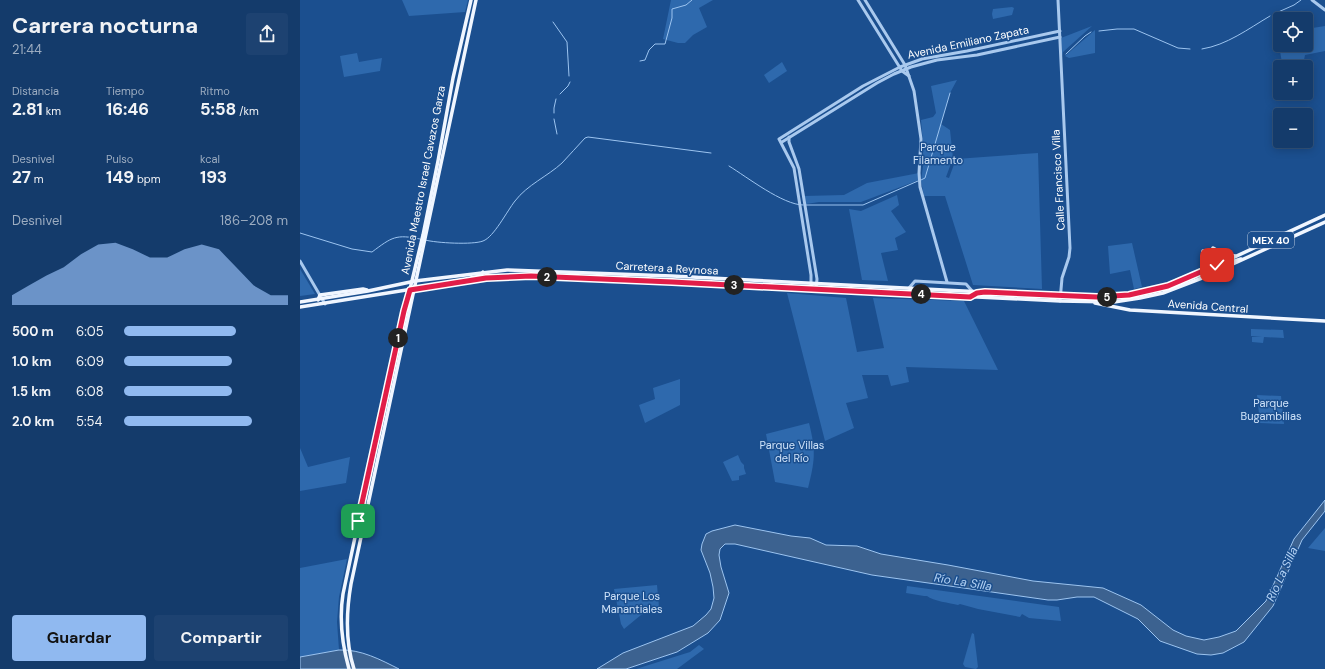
<!DOCTYPE html>
<html lang="es">
<meta charset="utf-8">
<style>
:root{--surface:#143b6b;--page:#1d4271;--text:#f1f3f6;--muted:#9dadc1;--line:#33557e;--accent:#90b9f0}
body{margin:0;font-family:"DM Sans",sans-serif;background:var(--page);color:var(--text);height:100vh;display:flex;flex-direction:column;font-size:15px;white-space:nowrap}
*{box-sizing:border-box;margin:0}
p{font-size:13px;color:var(--muted)}
.icon{flex:none;width:22px;height:22px;fill:none;stroke:currentColor;stroke-width:2;stroke-linecap:round;stroke-linejoin:round}
.map{position:relative;flex:1;overflow:hidden}
.panel{display:flex;flex-direction:column;background:var(--surface);width:300px}
.panel>*{flex:none}
.controls{position:absolute;left:973px;top:12px;display:grid;gap:8px}
.controls a{display:grid;place-items:center;width:40px;height:40px;border-radius:4px;background:var(--surface);box-shadow:0 2px 10px #0003,0 0 0 1px var(--line);font-size:20px}
.pin{position:absolute;display:grid;place-items:center;width:34px;height:34px;color:#fff;margin:-17px;border-radius:8px;box-shadow:0 2px 6px #0006}
.km{position:absolute;width:20px;height:20px;margin:-10px;border-radius:50%;background:#222;color:#fff;font-size:11px;line-height:20px;text-align:center}
.round{display:grid;place-items:center;flex:none;width:42px;height:42px;border-radius:4px;background:var(--page)}
.head{display:flex;align-items:center;justify-content:space-between;height:68px;padding:0 12px}
h1{font-size:22px;font-weight:700;line-height:30px}
.figures{display:grid;grid-template-columns:repeat(3,1fr);gap:6px;height:68px;padding:4px 12px}
.figures div{display:grid;align-content:center}
.figures b{font-size:17px;font-weight:700}
.figures small{font-size:11px;font-weight:400}
.figures p{font-size:11px}
.chart{height:112px;padding:8px 12px}
.chart p{display:flex;justify-content:space-between}
.chart svg{width:100%;height:72px;margin-top:4px;fill:var(--accent);opacity:.7}
.action{display:flex;gap:8px;margin-top:auto;padding:8px 12px}
.action a{flex:1;height:46px;border-radius:4px;background:var(--accent);color:#111;font-size:16px;font-weight:700;line-height:46px;text-align:center}
.action a+a{background:var(--page);color:var(--text)}
ul{padding:0 12px;list-style:none;font-size:13px}
li{display:grid;grid-template-columns:64px 48px 1fr;align-items:center;height:30px}
li i{height:10px;border-radius:5px;background:var(--accent)}
main{display:flex;flex:1;min-height:0}
.map>svg:first-child{display:block}
</style>
<main>
<section class="panel">
<div class="head"><div><h1>Carrera nocturna</h1><p>21:44</p></div><a class="round"><svg class="icon" aria-label="share" viewBox="0 0 24 24"><path d="M12 15V3M7 8l5-5 5 5M5 13v7h14v-7"/></svg></a></div>
<div class="figures">
<div><p>Distancia</p><b>2.81<small> km</small></b></div>
<div><p>Tiempo</p><b>16:46</b></div>
<div><p>Ritmo</p><b>5:58<small> /km</small></b></div>
</div>
<div class="figures">
<div><p>Desnivel</p><b>27<small> m</small></b></div>
<div><p>Pulso</p><b>149<small> bpm</small></b></div>
<div><p>kcal</p><b>193</b></div>
</div>
<div class="chart"><p><span>Desnivel</span>186–208 m</p>
<svg viewBox="0 0 160 44" preserveAspectRatio="none"><path d="M0 44V38L10 32L20 26L30 21L40 13L50 7L60 6L70 10L80 15L90 15L100 10L110 7L120 10L130 21L140 32L150 38L160 38V44z"/></svg>
</div>
<ul>
<li><b>500 m</b>6:05<i style="width:68%"></i></li>
<li><b>1.0 km</b>6:09<i style="width:66%"></i></li>
<li><b>1.5 km</b>6:08<i style="width:66%"></i></li>
<li><b>2.0 km</b>5:54<i style="width:78%"></i></li>
</ul>
<div class="action"><a>Guardar</a><a>Compartir</a></div>
</section>
<div class="map">
<svg width="1025" height="669" viewBox="0 0 1025 669">
<rect width="100%" height="100%" fill="#1b4f8f"/>
<g fill="#2e69ad">
<polygon points="102,0 168,0 165,12 109,16"/>
<polygon points="371,0 413,0 399,8 407,27 393,35 385,43 378,43 363,39"/>
<polygon points="712,7 714,8 712,15 693,19 692,14 693,9"/>
<polygon points="792,26 763,52 762,56 761,38"/>
<polygon points="1025,26 1025,51 1005,55 1004,60 982,63 977,33 980,32 980,45 1006,45 1006,29"/>
<polygon points="795,30 795,53 769,58 765,56"/>
<polygon points="57,53 59,62 82,58 80,71 44,77 40,56"/>
<polygon points="482,62 487,71 469,83 464,75"/>
<polygon points="657,80 650,93 641,124 650,130 653,158 646,177 649,178 656,159 738,153 742,289 673,285 645,196 624,196 621,181 623,166 623,144 621,120 633,117 636,113 631,86"/>
<polygon points="619,173 619,180 561,202 519,202 506,204 504,196 544,195 567,183"/>
<polygon points="597,195 599,205 591,211 606,232 595,238 598,250 581,253 588,281 562,280 549,209 561,211"/>
<polygon points="832,243 842,287 834,289 830,270 810,274 808,246"/>
<polygon points="0,269 15,294 0,296"/>
<polygon points="487,293 546,298 557,352 584,348 573,298 664,301 698,370 606,367 609,382 591,386 588,375 562,375 568,398 546,403 554,428 525,441"/>
<polygon points="951,329 983,330 984,338 964,337 963,343 952,342 952,337 962,337 951,336"/>
<polygon points="380,379 380,405 345,423 339,405 355,399 353,388"/>
<polygon points="957,395 981,396 984,424 960,423"/>
<path d="M509 423C516 451 515 460 508 488L475 482 466 434Z"/>
<polygon points="0,448 8,467 50,457 46,483 0,491"/>
<polygon points="438,455 441,462 444,465 444,468 446,474 439,476 439,480 432,481 423,462"/>
<polygon points="1025,528 1025,551 1008,548"/>
<polygon points="47,559 39,597 37,622 39,650 0,657 0,568"/>
<polygon points="357,585 359,607 341,615 324,629 321,624 314,589"/>
<path d="M607 586 759 607 761 621 729 618 722 614 720 617 678 609 660 604 658 605C650 603 633 601 627 596H624L606 593Z"/>
<polygon points="672,633 674,634 678,667 676,669 665,667 663,664"/>
<polygon points="399,645 404,649 377,669 336,669 390,652"/>
</g>
<g fill="#3c6290" stroke="#9cc4f0">
<polygon points="1025,500 1025,511 1002,540 973,606 944,642 923,653 911,655 897,654 860,641 838,619 794,597 777,597 757,600 748,600 572,575 435,544 425,544 420,549 419,555 421,567 429,593 420,620 408,633 377,652 326,669 297,669 323,653 393,626 406,615 411,609 414,598 413,587 410,573 401,550 402,544 406,534 412,531 435,525 491,536 510,538 526,545 557,546 581,554 648,565 733,581 803,588 841,605 873,630 886,636 904,640 919,637 936,631 966,601 994,539"/>
<path d="M39 650C61 649 81 660 99 669H0V657Z"/>
</g>
<g fill="none" stroke-linecap="round" stroke-linejoin="round">
<g stroke="#9cc4f0" stroke-width="1">
<polyline points="976,13 994,5 1001,0"/>
<polyline points="253,22 267,42 269,76"/>
<polyline points="799,31 817,29 834,29 878,48 890,49"/>
<path d="M902 49C927 45 948 29 970 16"/>
<polyline points="766,54 785,36 791,32"/>
<polyline points="340,61 345,60 349,50 355,44 365,44 372,18 372,9 386,5 392,0"/>
<polyline points="260,94 268,86 270,82"/>
<polyline points="254,113 254,108 256,99"/>
<polyline points="254,119 257,134"/>
<path d="M429 166C447 177 483 205 503 205"/>
<polyline points="621,180 625,178 650,93"/>
<polyline points="506,205 563,205 618,181"/>
<path d="M0 233 52 249 72 252C92 237 96 234 120 239"/>
<path d="M125 240C136 243 173 245 183 241 194 237 207 211 215 201 227 185 248 176 262 163 270 155 277 146 285 138L288 137 411 153"/>
</g>
<g stroke="#a9c9ee" stroke-width="3">
<polyline points="558,0 602,71 609,76"/>
<polyline points="565,0 605,65 614,91 621,139 619,173 620,187 647,282"/>
<polyline points="758,0 770,248 769,257 762,278 760,301"/>
<polyline points="1012,0 1025,10"/>
<polyline points="489,137 489,142 499,169 517,279 516,289"/>
<polyline points="482,142 577,83 594,74 611,67 637,60 677,55 760,37"/>
<polyline points="0,261 25,304"/>
<polyline points="609,288 615,281 666,284 673,292"/>
<polyline points="511,289 511,275 494,168 479,139 563,86 600,67 622,59 667,51 760,31"/>
</g>
<g stroke="#f0f6ff" stroke-width="3.5">
<polyline points="913,248 923,254 935,256"/>
<polyline points="915,267 941,259"/>
<polyline points="900,273 903,265 903,251"/>
<polyline points="171,278 181,276 183,272"/>
<polyline points="18,300 20,295 63,289 67,290"/>
<polyline points="0,302 68,291 115,281 207,270 372,276 761,296 819,296 838,293 868,285 900,273 1025,215"/>
<polyline points="795,303 830,310 1025,321"/>
<polyline points="0,307 175,279 204,277 238,276 372,282 760,301 814,302 840,298 863,293 902,278 1025,222"/>
<path d="M49 669C42 644 39 619 43 594L80 419 104 311 110 289 123 235 138 161 153 78 171 0"/>
<path d="M54 669C45 641 46 613 51 584L176 0"/>
</g>
</g>
<g fill="none" stroke-linecap="round" stroke-linejoin="round">
<g stroke="#fff" stroke-width="8">
<polyline id="route" points="58,521 104,311 110,290 186,278 231,276 372,282 670,297 677,293 685,292 797,297 829,295 868,286 917,265"/>
</g>
<use href="#route" stroke="#e11d48" stroke-width="5"/>
</g>
<g text-anchor="middle" stroke-width="3" stroke-linejoin="round" paint-order="stroke">
<rect fill="#1b4f8f" stroke="#bbcadd" stroke-width="1" x="948" y="232" width="46" height="16" rx="3"/>
<g font-size="10" font-weight="bold" fill="#fff">
<text x="971" y="244">MEX 40</text>
</g>
<g font-size="11" fill="#fff" stroke="#1b4f8f">
<text transform="translate(668 42) rotate(-12)" y="4">Avenida Emiliano Zapata</text>
<text transform="translate(123 180) rotate(-79)" y="4">Avenida Maestro Israel Cavazos Garza</text>
<text transform="translate(758 180) rotate(-93)" y="4">Calle Francisco Villa</text>
<text transform="translate(367 268) rotate(3)" y="4">Carretera a Reynosa</text>
<text transform="translate(908 306) rotate(4)" y="4">Avenida Central</text>
</g>
<g font-size="11" fill="#cfe3fa" stroke="#1b4f8f">
<text x="638" y="151">Parque<tspan x="638" dy="13">Filamento</tspan></text>
<text x="971" y="407">Parque<tspan x="971" dy="13">Bugambilias</tspan></text>
<text x="492" y="449">Parque Villas<tspan x="492" dy="13">del Río</tspan></text>
<text x="332" y="600">Parque Los<tspan x="332" dy="13">Manantiales</tspan></text>
</g>
<g font-size="12" font-style="italic" fill="#b5d3f5" stroke="#1b4f8f">
<text transform="translate(982 574) rotate(-65)" y="4">Río La Silla</text>
<text transform="translate(663 582) rotate(9)" y="4">Río La Silla</text>
</g>
</g>
</svg>
<div class="controls">
<a><svg class="icon" aria-label="locate" viewBox="0 0 24 24"><circle cx="12" cy="12" r="6"/><path d="M12 2v4M12 18v4M2 12h4M18 12h4"/></svg></a>
<a>+</a>
<a>−</a>
</div>
<div class="pin" style="left:58px;top:521px;background:#1e9e55"><svg class="icon" aria-label="arrive" viewBox="0 0 24 24"><path d="M6 21V4h12l-3 4 3 4H6"/></svg></div>
<div class="pin" style="left:917px;top:265px;background:#d93025"><svg class="icon" aria-label="check" viewBox="0 0 24 24"><path d="M5 12l5 5 9-10"/></svg></div>
<b class="km" style="left:98px;top:338px">1</b>
<b class="km" style="left:247px;top:277px">2</b>
<b class="km" style="left:434px;top:285px">3</b>
<b class="km" style="left:621px;top:294px">4</b>
<b class="km" style="left:807px;top:297px">5</b>
</div>
</main>
